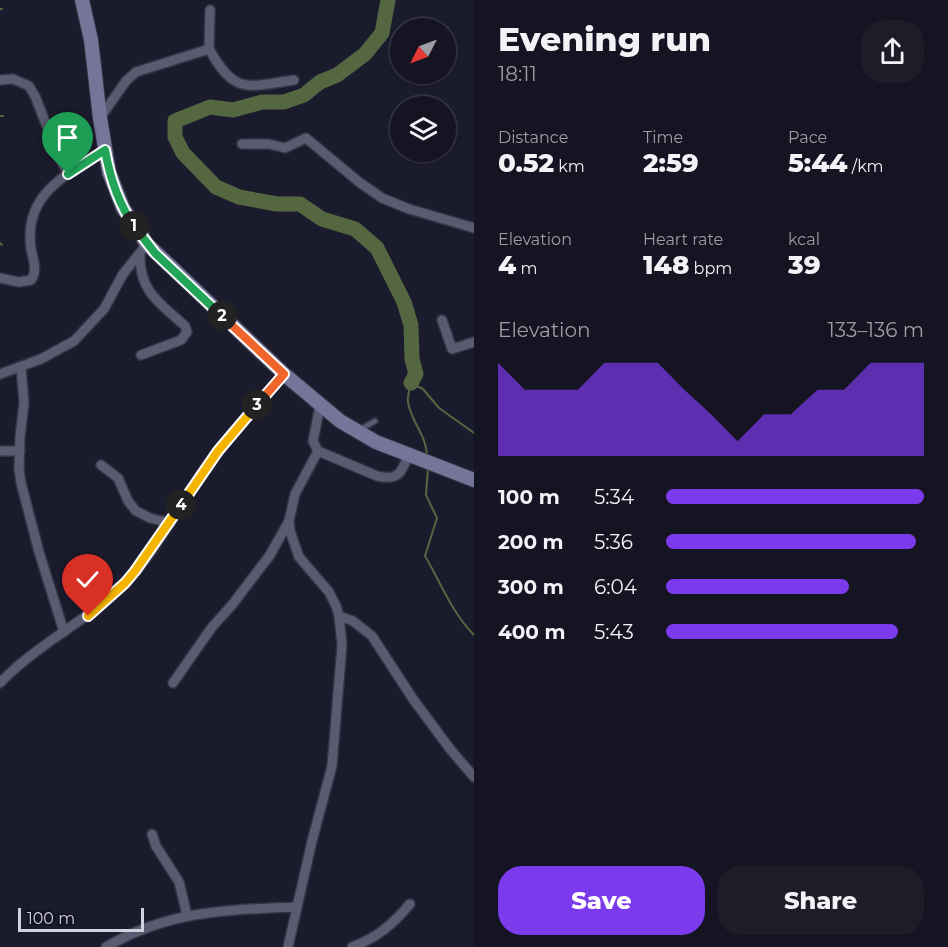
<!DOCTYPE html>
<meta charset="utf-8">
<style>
:root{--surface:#141422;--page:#1d1d2a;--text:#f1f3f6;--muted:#9d9ea5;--line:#333340;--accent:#7c3aed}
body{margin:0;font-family:Montserrat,sans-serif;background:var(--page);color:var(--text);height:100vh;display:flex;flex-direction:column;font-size:22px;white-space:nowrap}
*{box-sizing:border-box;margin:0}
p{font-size:20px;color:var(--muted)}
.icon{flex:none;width:33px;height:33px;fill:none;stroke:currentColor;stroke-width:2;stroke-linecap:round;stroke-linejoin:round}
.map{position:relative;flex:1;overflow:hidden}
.details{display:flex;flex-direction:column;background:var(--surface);width:474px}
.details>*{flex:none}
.needle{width:39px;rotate:228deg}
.tools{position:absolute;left:390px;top:18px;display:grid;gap:12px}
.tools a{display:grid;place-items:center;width:66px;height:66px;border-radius:50%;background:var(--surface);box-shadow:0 2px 4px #0004,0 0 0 2px var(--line);font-size:30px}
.scale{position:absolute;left:18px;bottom:15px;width:126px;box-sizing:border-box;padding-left:6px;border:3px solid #d1d2df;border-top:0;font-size:16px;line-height:21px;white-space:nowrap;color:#d1d2df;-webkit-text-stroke:4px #131224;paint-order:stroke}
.pin{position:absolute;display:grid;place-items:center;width:51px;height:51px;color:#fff;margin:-62px -26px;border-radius:50% 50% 50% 0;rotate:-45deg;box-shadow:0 0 6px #0007}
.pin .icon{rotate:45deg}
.km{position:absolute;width:30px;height:30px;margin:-15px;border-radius:50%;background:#222;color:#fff;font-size:16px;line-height:30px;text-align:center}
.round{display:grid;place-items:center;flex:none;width:63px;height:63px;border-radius:24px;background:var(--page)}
.head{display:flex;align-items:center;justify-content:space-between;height:102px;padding:0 24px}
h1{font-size:33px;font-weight:800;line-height:45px}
.stats{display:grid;grid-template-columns:repeat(3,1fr);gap:9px;height:102px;padding:6px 24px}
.stats div{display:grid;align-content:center}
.stats b{font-size:26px;font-weight:800}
.stats small{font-size:16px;font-weight:400}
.stats p{font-size:16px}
.chart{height:168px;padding:12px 24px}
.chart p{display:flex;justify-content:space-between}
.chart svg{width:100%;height:108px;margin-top:6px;fill:var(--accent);opacity:.7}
.button{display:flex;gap:12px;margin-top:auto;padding:12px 24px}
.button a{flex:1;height:69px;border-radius:24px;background:var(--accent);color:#fff;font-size:24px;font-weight:800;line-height:69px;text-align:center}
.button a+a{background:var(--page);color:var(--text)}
ul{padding:0 24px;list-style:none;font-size:20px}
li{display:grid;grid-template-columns:96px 72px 1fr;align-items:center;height:45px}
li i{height:15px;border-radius:8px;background:var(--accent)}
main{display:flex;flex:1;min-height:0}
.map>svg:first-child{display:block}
</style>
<main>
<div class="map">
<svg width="474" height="947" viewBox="0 0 474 947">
<rect width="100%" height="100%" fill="#1b1b2e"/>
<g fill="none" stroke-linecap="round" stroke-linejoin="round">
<g stroke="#546740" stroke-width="2">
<polyline points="0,9 2,9"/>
<polyline points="0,116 3,116"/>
<polyline points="0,243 2,245"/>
<path d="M427 456C427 436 411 422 408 402 407 396 410 389 411 383L423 389 439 408 474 433"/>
<path d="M428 468 426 495 437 518 425 556C441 583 452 613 474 635"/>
</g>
<polyline stroke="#546740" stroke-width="15" points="388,0 382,33 365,54 337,75 320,82 304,95 284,102 262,102 233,110 210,107 175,121 175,137 183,153 216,187 239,197 277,204 300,204 322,219 355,229 377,248 404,302 411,325 412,359 416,374 411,383"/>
<g stroke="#333341" stroke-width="8">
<polyline id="lane" points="361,429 375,421"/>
</g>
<g stroke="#333341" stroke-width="12">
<g id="street">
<path d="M209 49C235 95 246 87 294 80"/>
<polyline points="0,80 13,79 29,86 35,96 58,155 68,174"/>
<polyline points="100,118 126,81 136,72 209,49 210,10"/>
<polyline points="242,144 269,144 285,148 306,138 359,182 382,198 409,209 474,228"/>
<path d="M140 254C139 292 160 303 185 326L187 332 181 340 141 355"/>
<path d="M0 278 19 282 31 280C38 271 33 259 31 249 23 194 66 175 105 150"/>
<polyline points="442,320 452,349 474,342"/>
<polyline points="21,367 24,403 20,437 19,469 21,483 39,552 64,632"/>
<polyline points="0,374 41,359 74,341 104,309 123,274 147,244"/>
<polyline points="0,451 20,451"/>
<path d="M318 451 377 476C398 481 402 473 408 455"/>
<polyline points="101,465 118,478 128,501 136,511 150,518 170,523"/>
<polyline points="339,616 353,621 372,636 413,699 450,749 474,777"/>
<path d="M0 683C37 644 86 622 124 584 153 555 172 517 195 483 221 444 253 410 284 374"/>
<polyline points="173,683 212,627 232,605 270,555 289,521"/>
<polyline points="152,834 156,846 179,882 187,915"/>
<path d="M106 947C169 910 227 910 297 907"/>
<polyline points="288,947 312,841 332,766 342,645 339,616 336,606 329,592 299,557 290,531 289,521 295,494 318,451 313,441 320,406"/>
<path d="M352 947C377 938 393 924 410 904"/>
</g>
</g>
<g stroke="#333341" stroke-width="16">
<polyline id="secondary" points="82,0 91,40 100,118 109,172 123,208 147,244 284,374 340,421 376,442 474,480"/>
</g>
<use href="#lane" stroke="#5a5b71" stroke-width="4.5"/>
<use href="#street" stroke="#5a5b71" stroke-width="9"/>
<use href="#secondary" stroke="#747599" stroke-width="14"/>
</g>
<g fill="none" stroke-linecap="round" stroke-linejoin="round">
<g stroke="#fff" stroke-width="12">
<path id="split-1" d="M68 174 105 150C110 178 118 203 134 226"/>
</g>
<g stroke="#fff" stroke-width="12">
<polyline id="split-2" points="134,226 155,253 222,316"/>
</g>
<g stroke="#fff" stroke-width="12">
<polyline id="split-3" points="222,316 284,374 257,405"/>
</g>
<g stroke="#fff" stroke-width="12">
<polyline id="split-4" points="181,505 218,451 257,405"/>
</g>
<g stroke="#fff" stroke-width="12">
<polyline id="split-5" points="88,616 125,583 135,571 181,505"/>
</g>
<use href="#split-1" stroke="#22a559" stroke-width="8"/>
<use href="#split-2" stroke="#22a559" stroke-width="8"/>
<use href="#split-3" stroke="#f0652b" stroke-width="8"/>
<use href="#split-4" stroke="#f5b400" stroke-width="8"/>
<use href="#split-5" stroke="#f5b400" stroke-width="8"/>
</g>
</svg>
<div class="tools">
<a><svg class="needle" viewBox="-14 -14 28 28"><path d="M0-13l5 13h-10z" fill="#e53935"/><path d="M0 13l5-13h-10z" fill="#9d9ea5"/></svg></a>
<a><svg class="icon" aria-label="layers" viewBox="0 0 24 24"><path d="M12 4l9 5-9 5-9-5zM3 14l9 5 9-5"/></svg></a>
</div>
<div class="scale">100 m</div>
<div class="pin" style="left:68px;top:174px;background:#1e9e55"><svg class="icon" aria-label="arrive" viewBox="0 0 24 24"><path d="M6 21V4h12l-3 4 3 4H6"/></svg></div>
<div class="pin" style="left:88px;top:616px;background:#d93025"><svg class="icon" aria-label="check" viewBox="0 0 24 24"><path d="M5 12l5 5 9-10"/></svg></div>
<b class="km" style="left:134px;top:226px">1</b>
<b class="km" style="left:222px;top:316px">2</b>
<b class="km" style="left:257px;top:405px">3</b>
<b class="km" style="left:181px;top:505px">4</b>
</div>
<section class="details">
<div class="head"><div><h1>Evening run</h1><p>18:11</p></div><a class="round"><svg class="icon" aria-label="share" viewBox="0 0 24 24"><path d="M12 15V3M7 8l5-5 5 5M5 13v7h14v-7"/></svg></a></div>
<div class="stats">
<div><p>Distance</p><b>0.52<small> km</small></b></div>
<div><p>Time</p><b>2:59</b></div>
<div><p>Pace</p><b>5:44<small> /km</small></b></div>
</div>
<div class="stats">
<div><p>Elevation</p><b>4<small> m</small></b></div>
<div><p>Heart rate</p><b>148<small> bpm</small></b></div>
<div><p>kcal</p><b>39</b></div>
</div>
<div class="chart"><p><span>Elevation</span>133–136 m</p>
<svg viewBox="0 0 160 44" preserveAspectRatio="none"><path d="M0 44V6L10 17L20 17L30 17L40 6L50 6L60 6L70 17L80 27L90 38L100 27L110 27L120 17L130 17L140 6L150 6L160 6V44z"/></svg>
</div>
<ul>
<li><b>100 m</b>5:34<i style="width:100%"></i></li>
<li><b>200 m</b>5:36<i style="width:97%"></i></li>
<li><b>300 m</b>6:04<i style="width:71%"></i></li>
<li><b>400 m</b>5:43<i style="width:90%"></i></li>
</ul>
<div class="button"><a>Save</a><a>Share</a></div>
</section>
</main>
